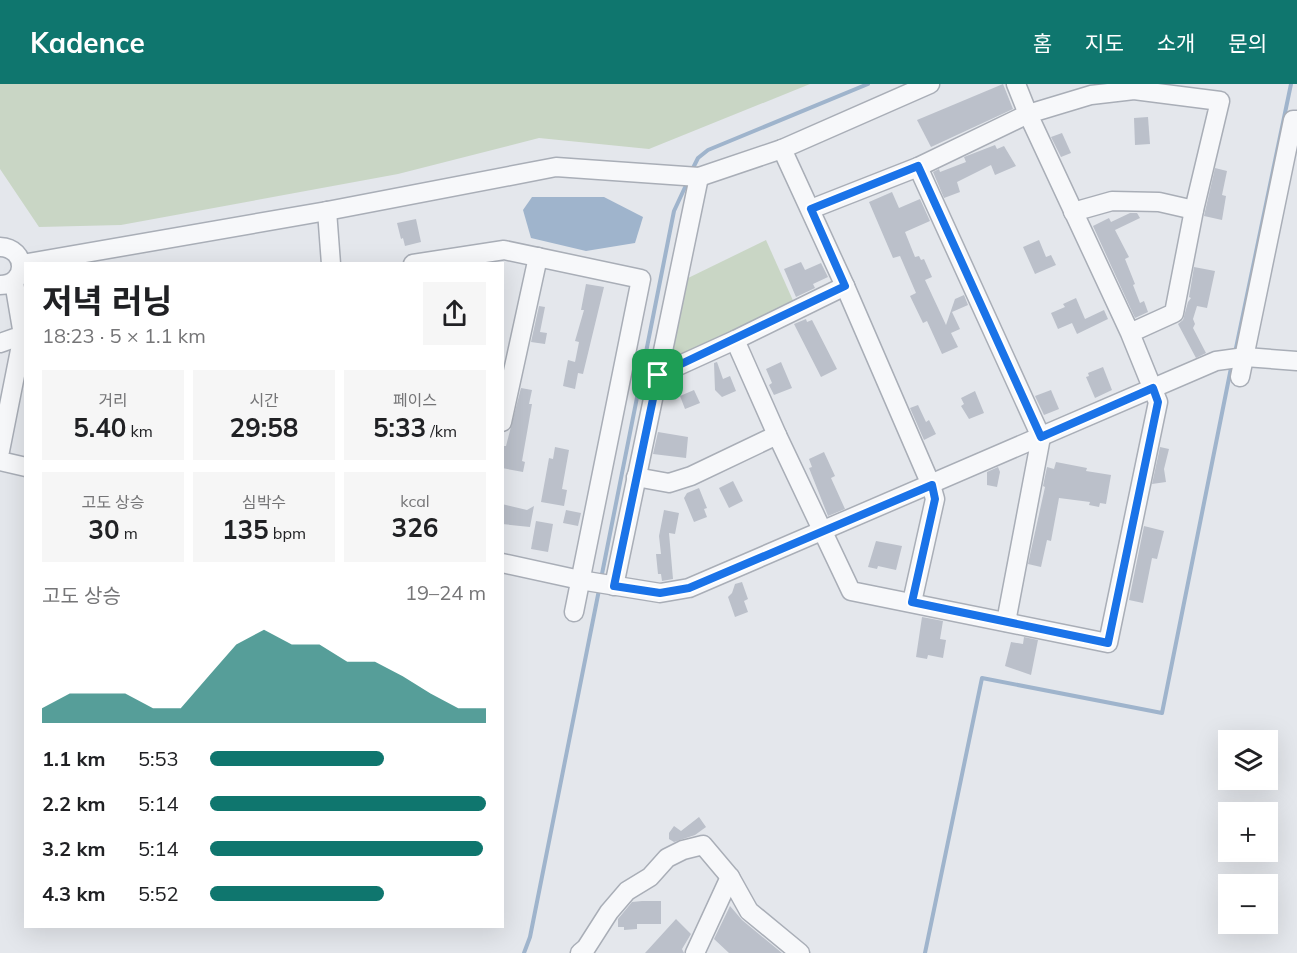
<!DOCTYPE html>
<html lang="ko">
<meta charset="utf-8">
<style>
:root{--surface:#fff;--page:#f6f6f6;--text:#202124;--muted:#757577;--accent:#0f766e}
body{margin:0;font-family:Mulish,"Noto Sans KR",sans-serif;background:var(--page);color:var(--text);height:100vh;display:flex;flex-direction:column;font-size:22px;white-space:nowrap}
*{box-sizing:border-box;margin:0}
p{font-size:20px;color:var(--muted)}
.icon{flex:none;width:33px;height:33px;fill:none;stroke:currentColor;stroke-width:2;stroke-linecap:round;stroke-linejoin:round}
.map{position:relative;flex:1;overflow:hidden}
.side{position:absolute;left:24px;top:178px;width:480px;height:666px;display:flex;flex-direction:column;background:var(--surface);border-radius:0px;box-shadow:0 6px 24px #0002}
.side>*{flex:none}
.buttons{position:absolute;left:1218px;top:646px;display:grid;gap:12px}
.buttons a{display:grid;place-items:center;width:60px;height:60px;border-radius:0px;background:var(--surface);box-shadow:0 6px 24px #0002;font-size:30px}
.pin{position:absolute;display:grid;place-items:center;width:51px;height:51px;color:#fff;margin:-26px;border-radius:12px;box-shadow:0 3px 9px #0006}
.round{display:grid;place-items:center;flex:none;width:63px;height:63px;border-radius:0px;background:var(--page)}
.headline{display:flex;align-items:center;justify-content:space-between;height:102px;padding:0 18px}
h1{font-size:33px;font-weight:700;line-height:45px}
.stats{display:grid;grid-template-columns:repeat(3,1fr);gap:9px;height:102px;padding:6px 18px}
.stats div{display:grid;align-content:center;border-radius:0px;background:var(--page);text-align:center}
.stats b{font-size:26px;font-weight:700}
.stats small{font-size:16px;font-weight:400}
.stats p{font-size:16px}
.chart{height:168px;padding:12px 18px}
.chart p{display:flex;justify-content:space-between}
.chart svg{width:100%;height:108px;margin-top:6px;fill:var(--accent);opacity:.7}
ul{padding:0 18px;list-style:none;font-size:20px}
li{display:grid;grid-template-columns:96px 72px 1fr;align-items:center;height:45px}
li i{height:15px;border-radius:8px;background:var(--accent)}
header{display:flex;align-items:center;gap:36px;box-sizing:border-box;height:84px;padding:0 30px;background:var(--accent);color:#fff}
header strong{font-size:28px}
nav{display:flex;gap:33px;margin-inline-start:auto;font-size:21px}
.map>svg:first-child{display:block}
</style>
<header>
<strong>Kadence</strong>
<nav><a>홈</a><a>지도</a><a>소개</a><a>문의</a></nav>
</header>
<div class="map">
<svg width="1297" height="869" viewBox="0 0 1297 869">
<rect width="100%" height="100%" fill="#e4e7ec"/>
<g fill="#c9d6c5">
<polygon points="0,0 810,0 649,65 539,54 398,90 121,141 39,143 0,85"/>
<polygon points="766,156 795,221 676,277 669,271 684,196"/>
</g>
<polygon fill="#9fb4cc" points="532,113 604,113 643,133 635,159 586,167 531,154 523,126"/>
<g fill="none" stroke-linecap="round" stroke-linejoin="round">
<g stroke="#9fb4cc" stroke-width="4">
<polyline points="692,86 698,74 708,66 868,0"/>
<polyline points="1235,269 1291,0"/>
<polyline points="601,495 674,127 687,99"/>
<polyline points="524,869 530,853 599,506"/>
<polyline points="925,869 982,594 1162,629 1232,279"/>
</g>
</g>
<g fill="#bbc0ca">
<polygon points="1003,0 1013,25 931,63 917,36"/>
<polygon points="1148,33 1150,60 1135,61 1134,34"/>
<polygon points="1062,49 1071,69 1061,73 1051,53"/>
<polygon points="995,61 997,65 1004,62 1016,82 995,91 991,81 957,98 960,108 944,114 933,88 939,85 940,88 966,78 964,73"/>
<polygon points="1215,84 1227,87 1222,111 1226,112 1222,136 1204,132"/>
<polygon points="892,108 899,124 920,115 930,137 905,148 915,173 919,172 921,176 924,175 932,193 925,196 946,241 955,215 964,211 968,221 952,228 960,245 951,249 958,263 942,270 927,237 923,239 910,212 916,209 900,172 893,174 869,118"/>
<polygon points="1130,129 1137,129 1140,134 1115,146 1129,173 1125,175 1135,200 1133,201 1140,219 1144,217 1148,228 1135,234 1093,142 1109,134 1111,138"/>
<polygon points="416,135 421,158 405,162 403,154 401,155 397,139"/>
<polygon points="1039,156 1046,173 1051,171 1056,181 1035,190 1023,163"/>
<polygon points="801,178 805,186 821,179 828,193 813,200 815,204 796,213 784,185"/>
<polygon points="1194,183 1215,187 1207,224 1197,222 1193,235 1195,240 1193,244 1206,269 1196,274 1178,240 1183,236 1188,218 1191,214 1189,213"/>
<polygon points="586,200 604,203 583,290 578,289 575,305 563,302 568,276 575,278 579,258 575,257 584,226 581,226"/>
<polygon points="1076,214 1085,235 1104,226 1108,235 1077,250 1072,239 1058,245 1051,229 1065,223 1063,220"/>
<polygon points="539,222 545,223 540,248 547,249 545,260 531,258"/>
<polygon points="806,235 807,238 812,236 837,285 821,293 794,240"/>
<polygon points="717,278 723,295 730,292 736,307 722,313 715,306 714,279"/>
<polygon points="781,278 792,304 774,311 769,301 772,299 766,285"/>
<polygon points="1103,283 1112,306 1095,314 1086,293 1089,292 1088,289"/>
<polygon points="521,304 532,306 529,320 532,320 522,377 525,378 523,388 502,384 502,362 506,362"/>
<polygon points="694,306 700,319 685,325 680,312"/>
<polygon points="1051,306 1059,325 1044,331 1035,312"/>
<polygon points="975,307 984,329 969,335 961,322 964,320 961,314"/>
<polygon points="918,321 926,338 929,336 936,350 924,356 910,324"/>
<polygon points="658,348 688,353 686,374 653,370"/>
<polygon points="555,363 569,366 562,405 567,406 564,422 541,418 549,374 553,375"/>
<polygon points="1160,363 1169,365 1164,385 1166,398 1152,400"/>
<polygon points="824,368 835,392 831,394 845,425 828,432 809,384 812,383 809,375"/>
<polygon points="1056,378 1087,384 1086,387 1111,391 1106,420 1100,419 1099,423 1089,421 1090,418 1059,414 1051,457 1047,456 1041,483 1028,480 1045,403 1043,402 1047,383 1054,385"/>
<polygon points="998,383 1000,388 997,403 987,401 987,388"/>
<polygon points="733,397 743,417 729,424 719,404"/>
<polygon points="699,404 707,424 704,425 707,433 694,438 684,414 687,409"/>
<polygon points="502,420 527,426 534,422 530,443 502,440"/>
<polygon points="566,426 581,429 578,442 563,439"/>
<polygon points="664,426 679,429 675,450 669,449 673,495 662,497 661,490 658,490 656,470 661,470 659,452"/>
<polygon points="536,437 553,440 548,468 531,465"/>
<polygon points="1144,442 1164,447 1157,475 1152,474 1143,519 1129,516"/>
<polygon points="876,457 902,462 896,486 878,482 877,485 868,483"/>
<polygon points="742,498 748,515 744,517 748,528 735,533 728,513 732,509 735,500"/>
<polygon points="922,533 943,537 940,555 946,556 943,574 928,571 927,575 916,573"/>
<polygon points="1024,553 1038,556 1031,591 1005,582 1011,558 1023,560"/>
<polygon points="699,733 706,743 695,751 674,758 669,755 669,749 674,742 681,747"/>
<polygon points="642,817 661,817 661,840 637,840 637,845 624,846 624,843 618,843 618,835 632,818"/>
<polygon points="730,822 742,836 782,869 729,869 714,855"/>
<polygon points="676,835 691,850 682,865 684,869 645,869"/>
</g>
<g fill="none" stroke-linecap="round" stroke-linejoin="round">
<g stroke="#a9aeb7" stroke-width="21">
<g id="minor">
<polyline points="782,65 845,202"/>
<polyline points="918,83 1041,353 1006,538"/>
<polyline points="811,125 918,83 1028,30 1016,0"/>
<polyline points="327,127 331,180"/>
<polyline points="1073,128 1112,117 1159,118 1194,126"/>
<path d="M0 163C28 164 28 201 0 201"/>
<polyline points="22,180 327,127 556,83 699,93 782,65 930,0"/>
<polyline points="413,180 504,166 641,195 574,528"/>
<polyline points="735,256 777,351"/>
<polyline points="0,259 23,251 14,198"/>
<polyline points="658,291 699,93"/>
<polyline points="1240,293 1293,36 1297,36"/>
<polyline points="502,338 538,173"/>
<polyline points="0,367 23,251 26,250"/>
<polyline points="0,377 26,383"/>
<polyline points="636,393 669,399 691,392 777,351 851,507 1108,559 1158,318 1130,249 1028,30 1091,11 1134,6 1220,17 1194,126 1174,229 1130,249"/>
<polyline points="502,479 580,496 660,509 689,504 1216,277 1245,273 1297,277"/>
<polyline points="614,502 658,291 735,256 845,202 931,401 935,415 912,518"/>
<polyline points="580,869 586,864 609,828 627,807 650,793 667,774 683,766 703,761 730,793 749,827 800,869"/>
<polyline points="695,869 730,793"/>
</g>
</g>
<use href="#minor" stroke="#f7f8fa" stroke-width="18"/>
</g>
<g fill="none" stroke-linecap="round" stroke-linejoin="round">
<g stroke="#fff" stroke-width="12">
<polygon id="route" points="918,82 1041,353 1153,304 1158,318 1108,559 912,518 935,415 932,401 689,504 660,509 614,502 658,291 845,202 811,125"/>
</g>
<use href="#route" stroke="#1a73e8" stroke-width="8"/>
</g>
</svg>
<div class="buttons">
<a><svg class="icon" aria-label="layers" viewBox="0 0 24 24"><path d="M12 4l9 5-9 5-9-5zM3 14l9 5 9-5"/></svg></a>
<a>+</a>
<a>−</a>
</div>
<div class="pin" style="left:658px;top:291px;background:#1e9e55"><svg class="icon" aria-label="arrive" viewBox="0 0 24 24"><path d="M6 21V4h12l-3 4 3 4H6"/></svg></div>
<section class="side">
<div class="headline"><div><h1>저녁 러닝</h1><p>18:23 · 5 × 1.1 km</p></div><a class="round"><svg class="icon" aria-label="share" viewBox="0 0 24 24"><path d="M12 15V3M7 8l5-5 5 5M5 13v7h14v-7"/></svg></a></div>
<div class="stats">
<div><p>거리</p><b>5.40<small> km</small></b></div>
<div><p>시간</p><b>29:58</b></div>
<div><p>페이스</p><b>5:33<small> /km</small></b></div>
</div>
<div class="stats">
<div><p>고도 상승</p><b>30<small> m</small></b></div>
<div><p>심박수</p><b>135<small> bpm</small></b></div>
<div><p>kcal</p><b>326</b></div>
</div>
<div class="chart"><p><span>고도 상승</span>19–24 m</p>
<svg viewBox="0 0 160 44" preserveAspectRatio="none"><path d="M0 44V38L10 32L20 32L30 32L40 38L50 38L60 25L70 12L80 6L90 12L100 12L110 19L120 19L130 25L140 32L150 38L160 38V44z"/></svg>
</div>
<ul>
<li><b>1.1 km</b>5:53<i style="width:63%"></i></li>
<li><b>2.2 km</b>5:14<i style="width:100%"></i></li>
<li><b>3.2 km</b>5:14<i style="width:99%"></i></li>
<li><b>4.3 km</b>5:52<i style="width:63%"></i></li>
</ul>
</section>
</div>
